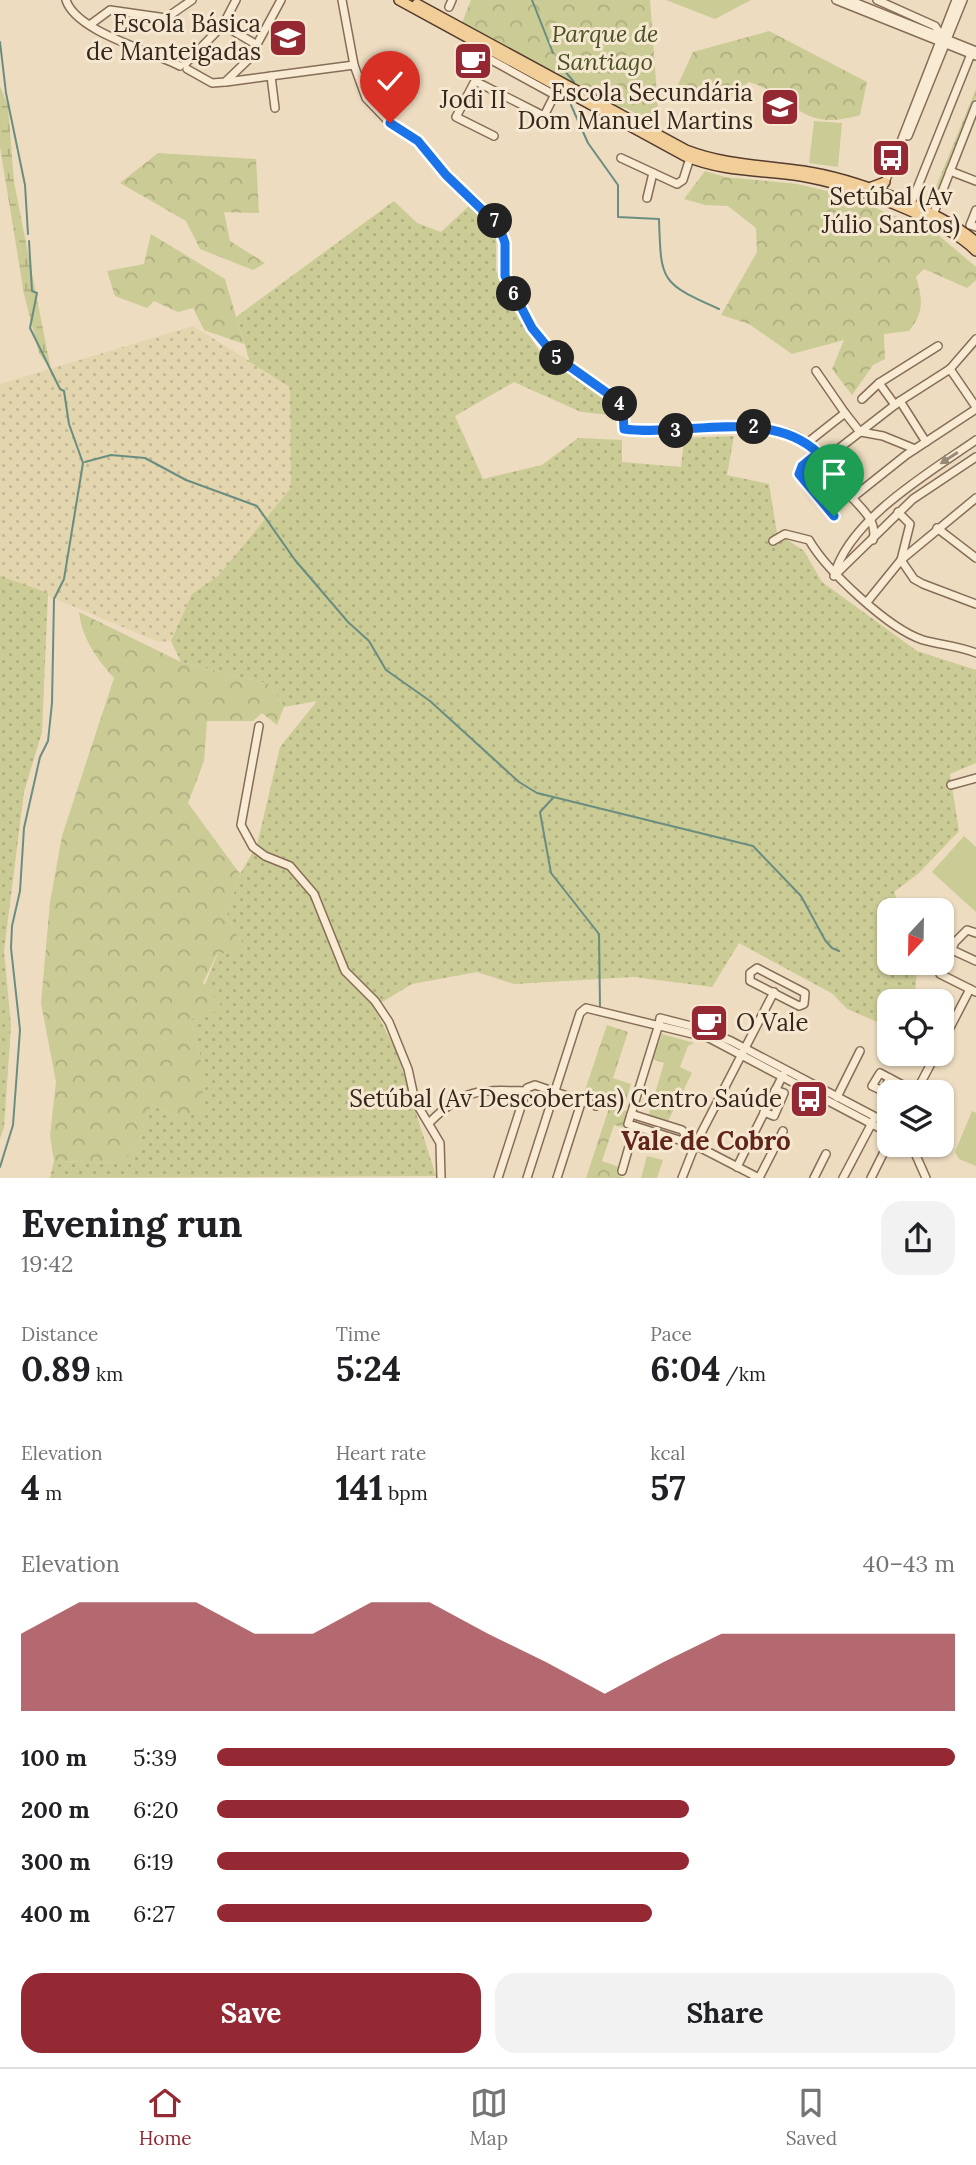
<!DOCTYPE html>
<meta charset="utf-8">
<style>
:root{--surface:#fff;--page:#f2f2f2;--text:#202124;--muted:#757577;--line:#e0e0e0;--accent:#952933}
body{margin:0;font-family:Lora,serif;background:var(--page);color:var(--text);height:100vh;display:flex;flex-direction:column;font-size:26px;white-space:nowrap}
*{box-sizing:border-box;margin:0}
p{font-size:23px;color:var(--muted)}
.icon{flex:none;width:38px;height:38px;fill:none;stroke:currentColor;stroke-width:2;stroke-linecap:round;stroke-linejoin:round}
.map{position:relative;height:1178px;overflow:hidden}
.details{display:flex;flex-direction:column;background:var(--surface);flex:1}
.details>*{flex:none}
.needle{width:46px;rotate:202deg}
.buttons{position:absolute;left:877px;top:898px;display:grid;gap:14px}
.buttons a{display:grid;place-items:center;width:77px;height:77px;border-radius:14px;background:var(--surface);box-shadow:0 2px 5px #0004;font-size:35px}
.pin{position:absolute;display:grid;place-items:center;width:60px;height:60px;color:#fff;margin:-72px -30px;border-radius:50% 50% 50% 0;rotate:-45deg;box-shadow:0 0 7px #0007}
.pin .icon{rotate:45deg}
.km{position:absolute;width:35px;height:35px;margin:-18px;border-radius:50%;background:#222;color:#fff;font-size:19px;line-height:35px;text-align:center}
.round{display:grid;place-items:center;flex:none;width:74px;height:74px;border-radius:21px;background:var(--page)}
.headline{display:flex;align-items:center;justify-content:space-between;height:119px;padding:0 21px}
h1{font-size:38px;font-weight:700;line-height:52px}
.figures{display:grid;grid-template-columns:repeat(3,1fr);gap:10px;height:119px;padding:7px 21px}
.figures div{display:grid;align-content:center}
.figures b{font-size:35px;font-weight:700}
.figures small{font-size:19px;font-weight:400}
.figures p{font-size:19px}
.chart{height:196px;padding:14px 21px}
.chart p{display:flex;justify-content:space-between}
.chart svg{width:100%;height:126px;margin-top:7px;fill:var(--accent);opacity:.7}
.primary-button{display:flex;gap:14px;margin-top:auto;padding:14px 21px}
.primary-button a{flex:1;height:80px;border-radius:21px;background:var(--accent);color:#fff;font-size:28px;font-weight:700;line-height:80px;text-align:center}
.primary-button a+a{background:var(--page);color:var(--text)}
ul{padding:0 21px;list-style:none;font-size:23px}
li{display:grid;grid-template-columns:112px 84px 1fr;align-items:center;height:52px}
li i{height:18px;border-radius:9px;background:var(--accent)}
.menu{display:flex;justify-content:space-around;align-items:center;height:98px;border-top:2px solid var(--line);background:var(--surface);font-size:19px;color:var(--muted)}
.menu a{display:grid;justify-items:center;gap:4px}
.menu .on{color:var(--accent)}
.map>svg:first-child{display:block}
</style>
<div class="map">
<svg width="976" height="1178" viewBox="0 0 976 1178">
<defs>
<pattern id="farmland-dots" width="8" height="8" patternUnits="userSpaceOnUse" patternTransform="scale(1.75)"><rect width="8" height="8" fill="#e3d5ae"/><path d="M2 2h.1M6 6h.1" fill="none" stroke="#c3b795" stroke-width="1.8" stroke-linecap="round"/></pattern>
<pattern id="grass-dots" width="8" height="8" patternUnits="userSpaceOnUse" patternTransform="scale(1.75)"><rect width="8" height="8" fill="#cacb95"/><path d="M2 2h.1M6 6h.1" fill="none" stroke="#aeae80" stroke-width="1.8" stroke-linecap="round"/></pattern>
<pattern id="forest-crowns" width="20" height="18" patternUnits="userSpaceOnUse" patternTransform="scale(1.75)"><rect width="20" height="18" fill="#cacb95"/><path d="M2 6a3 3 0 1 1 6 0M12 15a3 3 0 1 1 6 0" fill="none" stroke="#aeae80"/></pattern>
<pattern id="wetland-marsh" width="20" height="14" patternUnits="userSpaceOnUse" patternTransform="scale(1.75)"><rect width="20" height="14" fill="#cacb95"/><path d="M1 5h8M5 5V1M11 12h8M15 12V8" fill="none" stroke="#aeae80"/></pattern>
</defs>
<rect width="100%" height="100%" fill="#eddcc0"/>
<polygon fill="url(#farmland-dots)" points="193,326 290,386 291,488 218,576 192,594 171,641 159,642 0,576 0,384"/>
<g fill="url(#grass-dots)">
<polygon points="976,89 976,97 932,207 928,206"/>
<polygon points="394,201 417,223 441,232 471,204 496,238 496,270 505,296 541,354 612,403 619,416 581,412 514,382 455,416 483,479 542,465 578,438 622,440 622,462 681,467 684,438 734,436 727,475 769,484 777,533 804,551 822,582 917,651 976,670 976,763 950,774 959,831 919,873 894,892 901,910 889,910 889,962 917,963 915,1001 889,1001 887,1026 847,1009 833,994 739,943 712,987 634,977 514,984 477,972 412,984 374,1007 397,1053 436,1176 50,1178 54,1161 121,1163 137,1147 151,1105 182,1119 200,1054 190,1020 218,953 247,950 226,918 240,874 257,845 280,747 317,701 284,707 269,684 181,662 171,641 192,594 218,576 291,488 290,387 250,362 236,317"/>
<polygon points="0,576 48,593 42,732 24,792 4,951 11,1026 4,1127 0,1139"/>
</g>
<g fill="url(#forest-crowns)">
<polygon points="471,0 650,0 659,122 650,114 646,119 626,108 611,106 462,23"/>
<path d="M769 31 867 82 860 115C799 133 797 97 749 82L721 103 675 91 693 52Z"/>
<polygon points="158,153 256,159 259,213 224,212 230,241 265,263 253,270 200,249 186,221 120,183"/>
<path d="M705 171 725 177 797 184 844 195 936 233 976 267V280L967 288 924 269 916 277C923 300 924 312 909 331L884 334 885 359 873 365 852 395 832 369 844 340 792 354 749 324 721 315 757 252 756 228 728 206 705 205 684 199Z"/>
<polygon points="151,234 225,279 244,344 204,330 193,308 178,312 154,301 147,308 115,296 107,271 144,264"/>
<path d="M79 612 181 662 269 684 284 707 277 725 262 713 253 721H207L204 761 188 803 240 874 226 918 247 950 217 954 203 983 224 1009 190 1020 200 1054 204 1110 182 1119 151 1105 137 1147 121 1163 54 1161 50 1136 56 1082 41 1003 50 902 62 836 114 678C96 658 82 638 79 612Z"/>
<polygon points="607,1025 628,1032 613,1078 631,1084 623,1110 631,1113 626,1128 614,1125 602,1161 622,1168 619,1176 625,1178 586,1178 611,1102 584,1093"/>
<polygon points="662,1034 694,1043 688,1046 680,1067 692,1073 667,1123 648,1117 664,1063 653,1059"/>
</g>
<polygon fill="url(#wetland-marsh)" points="0,86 8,106 14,182 51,370 39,353 24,294 0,147"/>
<g fill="#cacb95">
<polygon points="666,0 751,0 715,19"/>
<polygon points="814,121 842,123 838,167 809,163"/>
<polygon points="964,836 976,847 976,912 932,872"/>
<polygon points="972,1111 976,1113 976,1166 959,1159 955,1152"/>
<polygon points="647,1156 663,1160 657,1178 641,1178"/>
</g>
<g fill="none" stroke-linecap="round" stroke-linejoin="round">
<g stroke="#6a8d81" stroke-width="2">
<polyline points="532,0 553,53"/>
<polyline points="0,42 6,93 25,185 28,234"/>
<polyline points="558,63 574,82"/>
<path d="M571 105 588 143 618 185V217L659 219C661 281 660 283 719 309"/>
<polyline points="85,462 111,455 145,458 186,480 257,506 295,560 348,622 369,641 386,670 430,701 519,782 537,793 753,846 801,896 825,940 832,948 839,951"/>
<polyline points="553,798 540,812 551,873 599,934 600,1008"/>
<polyline points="0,1167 13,1125 20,1030 11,948 12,926 20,891 24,828 40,757 48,741 52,703 54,599 64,579 83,463 69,424 64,391 60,389 30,328 37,293 32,291 29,241"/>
</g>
<g stroke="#866d58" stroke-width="10">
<g id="minor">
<path d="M66 0C76 32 152 51 180 66"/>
<path d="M342 0 354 65 366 98 390 123 418 141 446 175 499 226 505 243V276L532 328 555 356 617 400 623 411 624 430C673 435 768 413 805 441 824 454 836 477 850 495 861 509 878 520 873 540"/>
<polyline points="836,0 976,56"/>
<polyline points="849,0 976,51"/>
<polyline points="877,0 935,26 942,37"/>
<polyline points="449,7 452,0"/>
<polyline points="91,24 110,10 166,18 192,0"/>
<polyline points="223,25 257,45"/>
<polyline points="477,44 473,50 555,95"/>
<polyline points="185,64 223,25 236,0"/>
<polyline points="187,69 212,83 225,82 249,59 281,0"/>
<polyline points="271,76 275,108"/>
<polyline points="226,82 354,65"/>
<polyline points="494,136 456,117 475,81 544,116 558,88"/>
<polyline points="908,136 963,0"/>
<polyline points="621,158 677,184 683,180 690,158"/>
<polyline points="950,171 976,181"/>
<polyline points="884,185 956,0"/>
<polyline points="647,198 653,173"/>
<polyline points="910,206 971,54"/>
<polyline points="976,210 970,225 976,227"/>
<polyline points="933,215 976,105"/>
<polyline points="950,369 976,407"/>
<polyline points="816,371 845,413"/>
<polyline points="879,383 895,405"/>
<polyline points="862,399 879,383 938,346"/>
<polyline points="900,401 926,442"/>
<polyline points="861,432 883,436 915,449"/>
<polyline points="807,443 845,413 860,432"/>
<polyline points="818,453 801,466 799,474 834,516"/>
<polyline points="824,460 900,401 950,369 976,339"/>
<polyline points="852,498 906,455 976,409"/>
<polyline points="898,512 910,524 901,560 914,579 923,584 976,604"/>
<polyline points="937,528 976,558"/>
<path d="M773 541 785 534 809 540C827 571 889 629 923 640 941 645 959 646 976 653"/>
<polyline points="835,575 913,499 976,457"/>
<path d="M834 576C849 519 930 472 976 440"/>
<polyline points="867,602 901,560 976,498"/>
<polyline points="259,726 241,825 253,847 265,856 290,866 314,894 345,971 375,1001 389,1022 408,1069 415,1101 440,1143 441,1178"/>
<polyline points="951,785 976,778"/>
<polyline points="976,933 967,930 955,942 940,974 976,992"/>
<polyline points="950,949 976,961"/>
<polygon points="757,968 805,993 804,1004 799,1006 750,981 750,973"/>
<polyline points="659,1024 660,1018 699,1028 731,1041 889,1124"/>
<polyline points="659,1024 628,1124 695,1145 759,1178"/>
<polyline points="942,1043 970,989"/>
<polyline points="890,1078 883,1091 872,1086 880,1073 916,1092"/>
<polyline points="916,1092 936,1054"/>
<polyline points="837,1097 860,1051"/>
<polyline points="764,1112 774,1116 784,1093 775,1090"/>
<polyline points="631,1114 682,1130 685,1134 683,1142"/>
<path d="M430 1122C464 1088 480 1090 525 1091"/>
<polyline points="911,1144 926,1178"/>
<polyline points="737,1167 783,1075"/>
<polyline points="622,1171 635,1126"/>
<polyline points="498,1178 527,1088 535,1085 596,1106"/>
<polyline points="527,1178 580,1013 586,1008 709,1038 889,1133"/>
<polyline points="557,1178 582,1100"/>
<polyline points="682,1178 695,1145 774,992"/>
<polyline points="759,1178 783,1131"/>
<polyline points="814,1178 826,1154"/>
<polyline points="843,1178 873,1121"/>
<polyline points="871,1178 889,1142"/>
</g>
</g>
<g stroke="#543b2d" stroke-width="12">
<g id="major">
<path d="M399 0 685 156C723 172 761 170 801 176 848 184 942 217 976 251"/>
<path d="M417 4 686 150C725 165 762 165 803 171 851 178 940 210 976 242"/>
<polyline points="869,188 885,182"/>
</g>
</g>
<use href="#minor" stroke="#f8ead3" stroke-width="7"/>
<use href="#major" stroke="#f1cd98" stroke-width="9"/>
</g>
<defs><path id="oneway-solid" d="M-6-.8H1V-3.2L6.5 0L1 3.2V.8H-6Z" transform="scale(1.75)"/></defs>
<use fill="#978878" href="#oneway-solid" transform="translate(949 458) rotate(147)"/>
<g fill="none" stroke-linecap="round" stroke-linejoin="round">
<g stroke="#fff" stroke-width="14">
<path id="route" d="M390 123 418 141 446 175 499 226 505 243V276L532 328 555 356 617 400 623 411 624 429C686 437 770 407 818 453L802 466 799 474 834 516"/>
</g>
<use href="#route" stroke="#1a73e8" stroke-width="9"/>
</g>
<defs>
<g id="school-square" transform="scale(2.0125)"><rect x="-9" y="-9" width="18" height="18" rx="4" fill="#952933" stroke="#f5e7d0"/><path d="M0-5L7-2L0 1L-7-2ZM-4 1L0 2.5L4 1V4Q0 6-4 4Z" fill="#fff"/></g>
<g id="cafe-square" transform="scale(2.0125)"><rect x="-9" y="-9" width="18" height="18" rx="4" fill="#952933" stroke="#f5e7d0"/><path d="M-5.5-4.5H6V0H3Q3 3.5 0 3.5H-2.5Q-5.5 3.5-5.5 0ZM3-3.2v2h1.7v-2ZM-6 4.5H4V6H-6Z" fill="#fff"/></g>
<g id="bus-square" transform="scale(2.0125)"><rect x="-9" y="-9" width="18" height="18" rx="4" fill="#952933" stroke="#f5e7d0"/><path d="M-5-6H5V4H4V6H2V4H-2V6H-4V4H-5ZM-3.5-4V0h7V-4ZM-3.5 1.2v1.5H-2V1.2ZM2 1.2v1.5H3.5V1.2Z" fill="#fff"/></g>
</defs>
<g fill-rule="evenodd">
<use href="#school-square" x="288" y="38"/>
<use href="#cafe-square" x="473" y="61"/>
<use href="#school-square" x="780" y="107"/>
<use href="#bus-square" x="891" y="158"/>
<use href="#cafe-square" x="709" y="1023"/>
<use href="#bus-square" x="809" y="1099"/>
</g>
<g text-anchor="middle" stroke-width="6" stroke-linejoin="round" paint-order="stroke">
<g font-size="24" fill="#36271d" stroke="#f5e7d0" text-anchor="end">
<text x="261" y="32">Escola Básica<tspan x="261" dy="28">de Manteigadas</tspan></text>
<text x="753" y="101">Escola Secundária<tspan x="753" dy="28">Dom Manuel Martins</tspan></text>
<text x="473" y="108" text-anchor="middle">Jodi II</text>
<text x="891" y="205" text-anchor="middle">Setúbal (Av<tspan x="891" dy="28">Júlio Santos)</tspan></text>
<text x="736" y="1031" text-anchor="start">O Vale</text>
<text x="782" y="1107">Setúbal (Av Descobertas) Centro Saúde</text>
</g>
<g font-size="24" font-style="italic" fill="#4b5223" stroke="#f5e7d0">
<text x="605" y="42">Parque de<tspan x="605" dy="28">Santiago</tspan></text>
</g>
<g font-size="26" font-weight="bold" fill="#62251c" stroke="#f5e7d0">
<text x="706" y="1150">Vale de Cobro</text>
</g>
</g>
</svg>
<div class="buttons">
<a><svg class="needle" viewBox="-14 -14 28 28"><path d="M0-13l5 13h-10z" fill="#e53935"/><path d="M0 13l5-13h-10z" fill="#757577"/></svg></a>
<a><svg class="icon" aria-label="locate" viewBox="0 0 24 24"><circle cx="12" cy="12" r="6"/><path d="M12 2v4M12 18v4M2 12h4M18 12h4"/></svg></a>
<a><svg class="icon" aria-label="layers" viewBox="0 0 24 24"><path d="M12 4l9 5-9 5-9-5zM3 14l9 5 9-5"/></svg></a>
</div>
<div class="pin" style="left:834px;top:516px;background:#1e9e55"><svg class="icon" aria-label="arrive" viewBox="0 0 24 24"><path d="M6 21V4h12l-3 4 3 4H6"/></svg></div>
<div class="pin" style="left:390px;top:123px;background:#d93025"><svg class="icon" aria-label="check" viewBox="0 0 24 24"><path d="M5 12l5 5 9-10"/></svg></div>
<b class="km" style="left:754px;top:427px">2</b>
<b class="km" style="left:676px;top:431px">3</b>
<b class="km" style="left:620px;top:404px">4</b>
<b class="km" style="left:557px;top:358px">5</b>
<b class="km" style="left:514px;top:294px">6</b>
<b class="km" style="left:495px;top:221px">7</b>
</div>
<section class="details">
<div class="headline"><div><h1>Evening run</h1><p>19:42</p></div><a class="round"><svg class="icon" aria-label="share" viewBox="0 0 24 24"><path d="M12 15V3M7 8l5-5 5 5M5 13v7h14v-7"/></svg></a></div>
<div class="figures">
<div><p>Distance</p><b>0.89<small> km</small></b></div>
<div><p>Time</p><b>5:24</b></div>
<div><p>Pace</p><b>6:04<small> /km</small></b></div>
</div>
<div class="figures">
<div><p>Elevation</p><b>4<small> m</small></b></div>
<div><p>Heart rate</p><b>141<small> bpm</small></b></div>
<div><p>kcal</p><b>57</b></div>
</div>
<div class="chart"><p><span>Elevation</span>40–43 m</p>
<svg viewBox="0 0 160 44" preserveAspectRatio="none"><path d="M0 44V17L10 6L20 6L30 6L40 17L50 17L60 6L70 6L80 17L90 27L100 38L110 27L120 17L130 17L140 17L150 17L160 17V44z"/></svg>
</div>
<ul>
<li><b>100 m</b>5:39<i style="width:100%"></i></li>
<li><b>200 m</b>6:20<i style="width:64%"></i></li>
<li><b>300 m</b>6:19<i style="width:64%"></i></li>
<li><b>400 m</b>6:27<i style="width:59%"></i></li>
</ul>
<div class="primary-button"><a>Save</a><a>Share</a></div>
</section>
<nav class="menu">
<a class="on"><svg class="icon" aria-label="home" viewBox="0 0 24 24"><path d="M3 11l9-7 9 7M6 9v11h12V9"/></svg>Home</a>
<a><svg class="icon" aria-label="map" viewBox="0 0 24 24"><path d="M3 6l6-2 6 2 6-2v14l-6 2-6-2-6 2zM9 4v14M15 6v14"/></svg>Map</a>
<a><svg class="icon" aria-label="saved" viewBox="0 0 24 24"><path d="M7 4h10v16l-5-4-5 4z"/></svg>Saved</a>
</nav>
